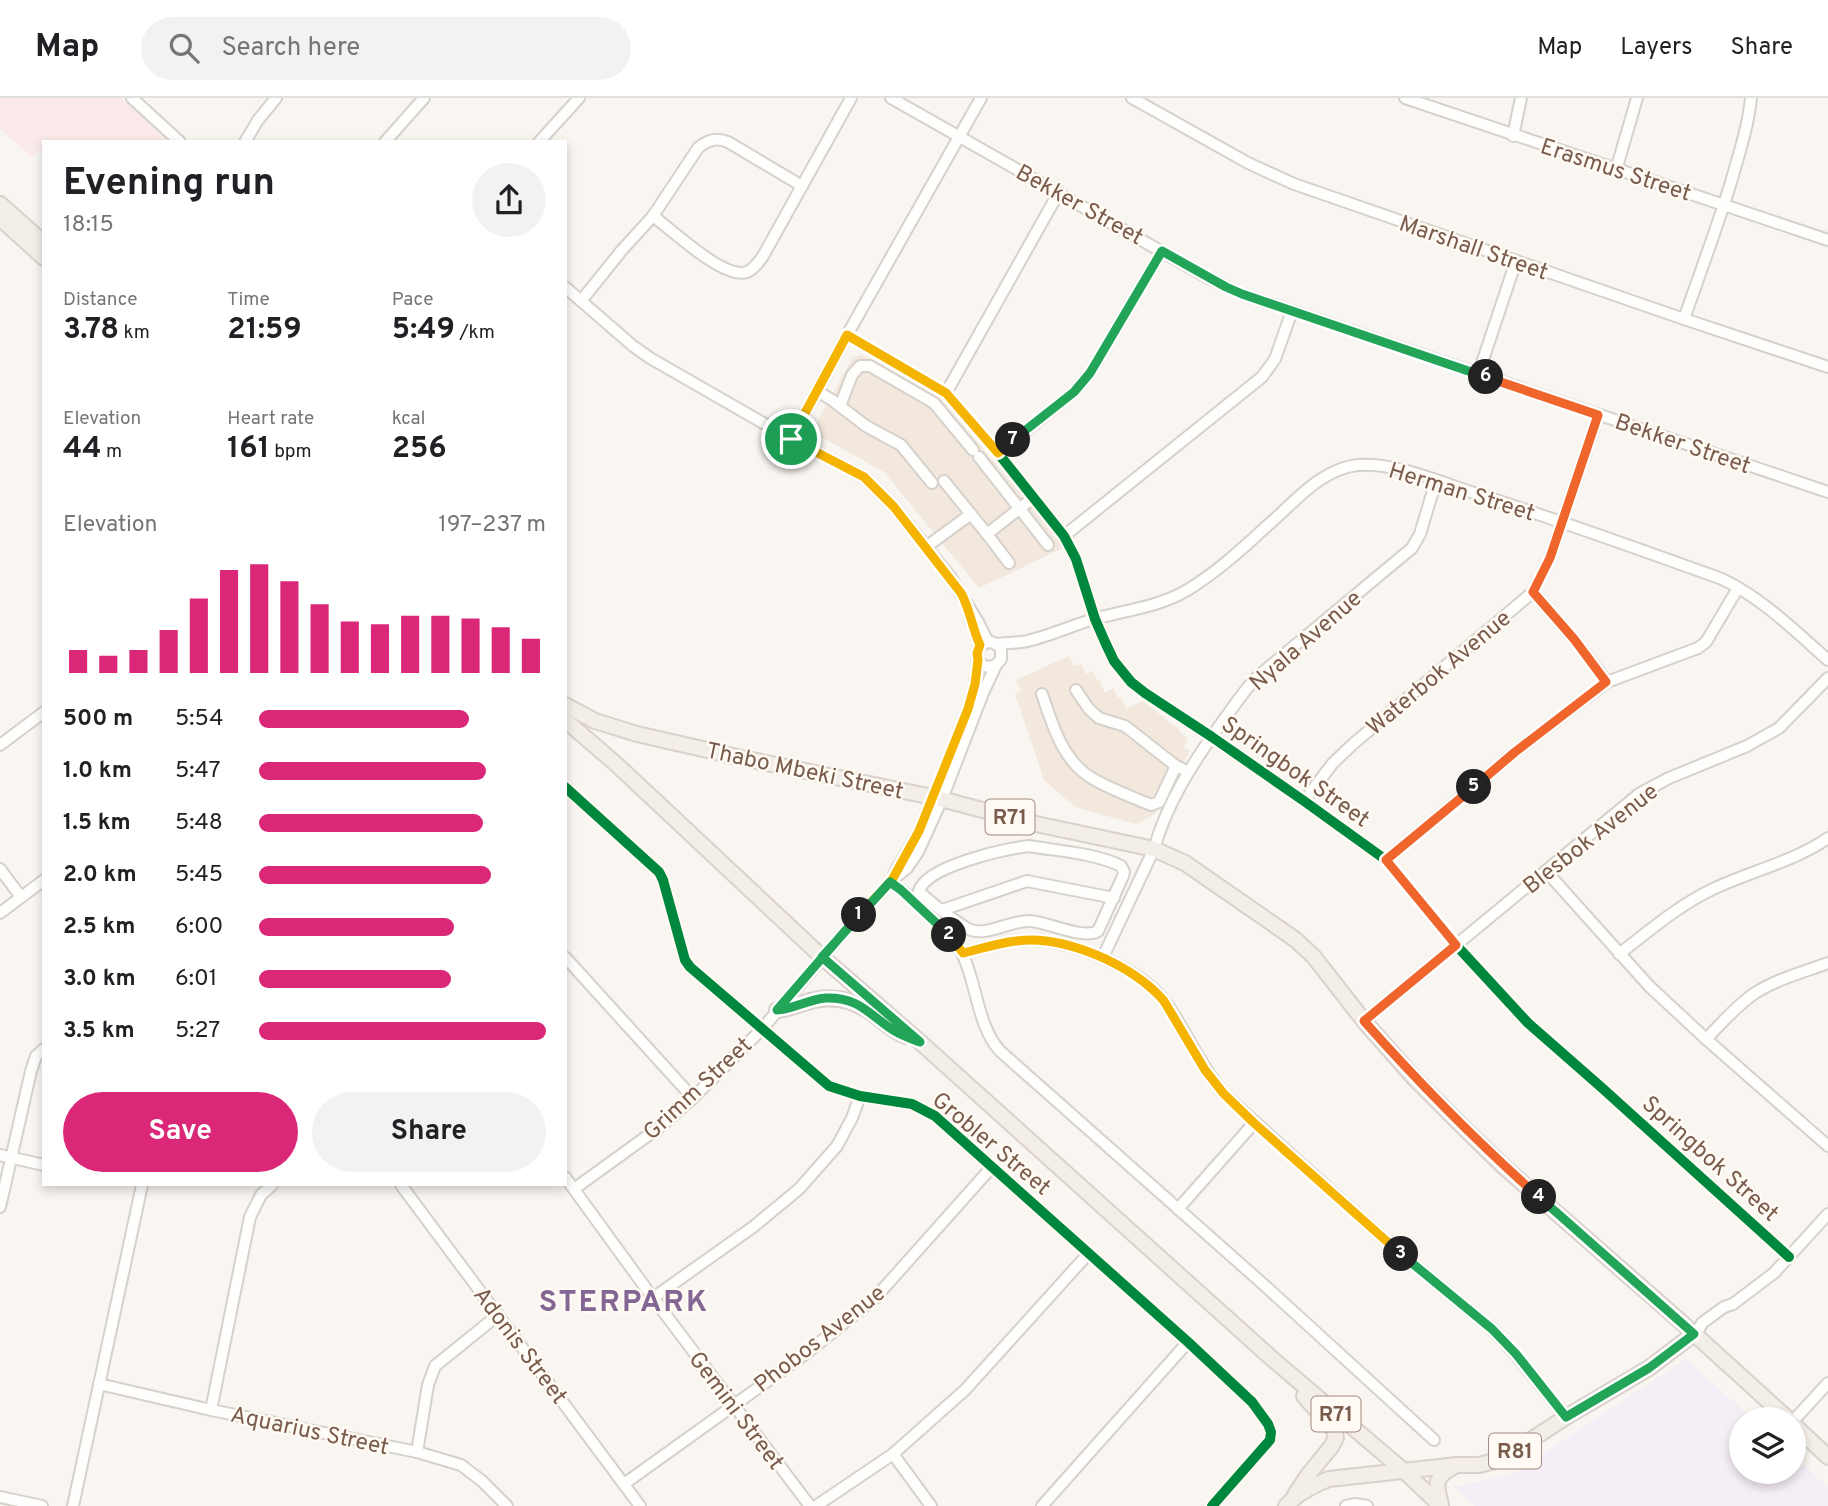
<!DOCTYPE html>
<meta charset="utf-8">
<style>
:root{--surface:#fff;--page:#f2f2f2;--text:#202124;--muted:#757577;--line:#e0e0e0;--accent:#db2777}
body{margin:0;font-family:Overpass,sans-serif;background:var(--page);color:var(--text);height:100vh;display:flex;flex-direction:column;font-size:26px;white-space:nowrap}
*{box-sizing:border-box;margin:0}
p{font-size:23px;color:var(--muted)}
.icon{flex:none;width:38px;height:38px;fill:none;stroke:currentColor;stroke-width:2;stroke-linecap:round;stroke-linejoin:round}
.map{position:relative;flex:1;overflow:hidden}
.side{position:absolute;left:42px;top:42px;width:525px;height:1046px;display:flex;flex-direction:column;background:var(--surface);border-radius:0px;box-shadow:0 4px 10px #0003}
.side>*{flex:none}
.tools{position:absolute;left:1729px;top:1309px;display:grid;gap:14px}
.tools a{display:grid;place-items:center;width:77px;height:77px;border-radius:50%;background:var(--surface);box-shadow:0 4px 10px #0003;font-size:35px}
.pin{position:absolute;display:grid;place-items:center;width:60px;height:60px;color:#fff;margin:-30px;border:4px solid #fff;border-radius:50%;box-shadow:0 2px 7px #0007}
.km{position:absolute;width:35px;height:35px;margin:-18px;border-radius:50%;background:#222;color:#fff;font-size:19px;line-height:35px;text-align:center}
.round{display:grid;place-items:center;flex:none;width:74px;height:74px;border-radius:37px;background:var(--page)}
.summary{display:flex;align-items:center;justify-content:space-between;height:119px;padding:0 21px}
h1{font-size:38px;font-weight:700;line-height:52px}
.metrics{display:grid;grid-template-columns:repeat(3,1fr);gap:10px;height:119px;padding:7px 21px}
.metrics div{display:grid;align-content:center}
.metrics b{font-size:30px;font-weight:700}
.metrics small{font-size:19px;font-weight:400}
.metrics p{font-size:19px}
.chart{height:196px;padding:14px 21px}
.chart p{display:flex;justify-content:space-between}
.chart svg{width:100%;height:126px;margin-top:7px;stroke:var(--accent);stroke-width:6}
.action{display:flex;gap:14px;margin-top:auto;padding:14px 21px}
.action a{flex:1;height:80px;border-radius:42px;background:var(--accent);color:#fff;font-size:28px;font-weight:700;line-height:80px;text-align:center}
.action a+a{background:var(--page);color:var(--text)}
ul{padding:0 21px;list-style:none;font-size:23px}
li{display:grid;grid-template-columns:112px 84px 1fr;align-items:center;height:52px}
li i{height:18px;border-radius:9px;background:var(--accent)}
header{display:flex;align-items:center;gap:42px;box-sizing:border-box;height:98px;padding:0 35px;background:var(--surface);border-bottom:2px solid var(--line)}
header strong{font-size:33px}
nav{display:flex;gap:38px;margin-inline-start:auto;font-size:24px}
.search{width:490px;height:63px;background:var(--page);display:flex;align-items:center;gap:18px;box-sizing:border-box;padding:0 24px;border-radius:38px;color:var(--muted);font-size:26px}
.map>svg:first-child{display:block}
</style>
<header>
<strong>Map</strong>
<div class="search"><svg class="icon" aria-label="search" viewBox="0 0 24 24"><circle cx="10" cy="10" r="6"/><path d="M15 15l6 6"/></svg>Search here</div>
<nav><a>Map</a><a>Layers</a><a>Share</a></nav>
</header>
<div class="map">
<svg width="1828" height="1408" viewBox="0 0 1828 1408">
<rect width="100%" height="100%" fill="#f9f5f0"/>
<g fill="#f2e8de">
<polygon points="864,257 939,298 1065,449 979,490 884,374 818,337 816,326 853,259"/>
<polygon points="1069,558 1074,568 1081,566 1086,576 1093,573 1098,583 1100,582 1105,595 1113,590 1118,600 1121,599 1126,611 1143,603 1180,632 1179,634 1188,640 1184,649 1190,653 1155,716 1136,726 1075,709 1044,682 1015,596 1021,593 1016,582"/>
</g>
<polygon fill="#f6eef6" points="1686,1261 1753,1321 1741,1321 1741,1374 1794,1374 1794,1358 1828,1389 1828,1408 1474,1408 1454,1389 1512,1376"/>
<polygon fill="#fae9e9" points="0,0 122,0 171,44 44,44 44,55 40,51 32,59 0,31"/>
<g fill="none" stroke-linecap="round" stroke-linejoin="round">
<g stroke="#d7d1cb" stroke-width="14">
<g id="minor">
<polyline points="132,0 180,44"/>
<polyline points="891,0 1210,181 1242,196 1828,394"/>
<polyline points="1132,0 1248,65 1294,86 1684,221 1828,269"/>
<polyline points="1405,0 1828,142"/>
<polyline points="1513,38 1521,0"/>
<polyline points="245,44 258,22 276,0"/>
<polyline points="385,44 424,0"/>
<polyline points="539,44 579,0"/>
<polyline points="1616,72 1637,0"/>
<path d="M653 118C672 132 724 182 747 174 754 171 759 164 763 158L851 0"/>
<polyline points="565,189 633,248 650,260 791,341 864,379 894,409 951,480 978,524 988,544"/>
<path d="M581 203 622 152 653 118 698 50C707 42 716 39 728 44L802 88"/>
<path d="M1684 221C1700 175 1717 130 1731 84 1739 56 1748 29 1751 0"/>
<polyline points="847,237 946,295 998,355 1064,438 1076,461 1095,521 1105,544 1114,563 1131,584 1145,595 1212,639 1304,703 1386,762 1456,847 1528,925 1601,989 1789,1159"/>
<polyline points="1478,277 1516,163"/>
<polyline points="817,293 832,302 866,328 901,347 932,385"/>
<polyline points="946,295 1059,94"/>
<polyline points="840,308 852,277 860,268 870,268 934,305 973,352"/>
<polyline points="791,341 847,237 981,0"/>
<polyline points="998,355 1074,294 1090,275 1162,153"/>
<polyline points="979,359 1048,447"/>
<polyline points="944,383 987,436"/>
<polyline points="1064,438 1262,279 1275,261 1292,213"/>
<polyline points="926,449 971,416"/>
<polyline points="1009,465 987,436 1033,400"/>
<polyline points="1533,494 1574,541 1607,584"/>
<polyline points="970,520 980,547"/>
<path d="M996 546C1004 545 1013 545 1022 544 1046 540 1074 526 1098 520 1128 512 1162 508 1189 491 1217 474 1243 450 1267 428 1294 405 1320 371 1358 367 1394 364 1437 383 1471 394 1556 421 1639 451 1722 481 1762 500 1795 533 1828 562"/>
<polyline points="1076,592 1089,611 1099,620 1125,628 1176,668 1183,671"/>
<path d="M1042 596C1053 628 1063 665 1095 682 1113 692 1132 699 1151 707L1159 704 1176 668"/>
<polyline points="0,647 44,614"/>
<polyline points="565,689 659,774 663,782 685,862 690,869 829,988 860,998 912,1006 935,1018 1188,1244 1252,1304 1268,1326 1271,1334 1270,1342 1212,1408"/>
<polyline points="1304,703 1333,665 1353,646 1533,494 1550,460 1598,317"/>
<path d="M1029 748C1058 753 1095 755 1121 768L1124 774 1123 778 1098 833C1084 842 1048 824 1030 823 1011 822 988 838 971 832 962 829 926 801 919 793 926 768 1005 751 1029 748Z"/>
<polyline points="1386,762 1515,654 1607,584 1698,550 1706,544 1738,490"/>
<polyline points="0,771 21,799"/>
<polyline points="1546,773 1649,888 1706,941 1828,1048"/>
<polyline points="894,776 919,733 968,612 975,586 978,563"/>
<path d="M890 784C911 798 953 834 963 857 977 888 978 929 1000 953L1263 1186 1434 1342"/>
<polyline points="942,812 1027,783 1114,800"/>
<polyline points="0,815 44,782"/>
<path d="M963 855C985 850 1009 841 1032 842 1074 843 1140 870 1166 905 1187 934 1200 968 1224 996L1395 1151 1492 1231 1516 1257 1566 1319"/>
<path d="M1619 856C1649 833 1679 807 1713 791 1751 773 1793 764 1828 740"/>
<polyline points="565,859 693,1000"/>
<path d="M1103 859 1154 751C1167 705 1192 666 1220 627 1232 611 1242 595 1256 580L1412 450 1420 436 1436 383"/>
<polyline points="1364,923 1639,696 1669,680 1747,648 1779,630 1828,580"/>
<path d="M1706 941C1721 926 1737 907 1755 895 1777 881 1804 874 1828 865"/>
<polyline points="0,1057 44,1067"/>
<polyline points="565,1079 653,1200 810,1408"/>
<polyline points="401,1087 640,1408"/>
<polyline points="574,1091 661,1028 693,1000 762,931 846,832 892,782 907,770 918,754 942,701 983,595 996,567 1001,561 1001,552 999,548 992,544 984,545 978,551 977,555 978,563 984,568 988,569 996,567"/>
<polyline points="0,1109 31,973 36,958 44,951"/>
<polyline points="1178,1111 1254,1025"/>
<polyline points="653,1200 753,1129 799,1091 837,1048 852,1020 860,998"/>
<polyline points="1698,1233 1702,1225 1724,1209 1733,1206 1774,1175 1828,1116"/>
<polyline points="99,1286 211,1312 417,1354 461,1367 482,1383 507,1408"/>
<polyline points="211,1312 250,1119 261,1097 272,1087"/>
<polyline points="1794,1322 1828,1285"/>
<polyline points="417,1354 428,1287 435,1268 498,1217"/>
<polyline points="893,1356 931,1408"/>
<polyline points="624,1386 808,1254 875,1200 991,1070"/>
<polyline points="0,1399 42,1408"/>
<polyline points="73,1408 142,1087"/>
<polyline points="816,1408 893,1356 965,1292 1088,1156"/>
<polyline points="1042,1408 1188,1244"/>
<polyline points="1346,1408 1355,1406 1367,1408"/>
</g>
</g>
<g stroke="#dad1cc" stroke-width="18">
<g id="major">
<polyline points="0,106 44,145"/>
<polyline points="0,120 44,160"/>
<polyline points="565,607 595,623 637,636 742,660 933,699 1036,726 1154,751 1185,765 1296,842 1314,859 1364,923 1415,981 1463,1029 1503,1068 1680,1223 1788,1321"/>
<polyline points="565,622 616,666 822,859 920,944 1269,1258 1404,1373 1441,1408"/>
<path d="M777 912C787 911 795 908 804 905 824 898 845 899 864 910 879 918 889 932 906 938"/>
<polyline points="1794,1327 1828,1359"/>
<polyline points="1295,1397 1308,1377 1331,1349 1336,1340 1334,1332 1304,1298"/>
<path d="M1441 1407C1436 1386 1433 1380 1453 1369"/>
<path d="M1286 1408C1297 1395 1314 1387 1329 1381L1457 1367H1479L1502 1361 1566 1319 1649 1270 1694 1236"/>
</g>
</g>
<use href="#minor" stroke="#fefefd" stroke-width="10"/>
<use href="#major" stroke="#f3eee8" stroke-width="14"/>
<g stroke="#fffaf3" stroke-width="15">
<g id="cycleway">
<polyline points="847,237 946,295 998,355 1064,438 1076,461 1095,521 1105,544 1114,563 1131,584 1145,595 1212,639 1304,703 1386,762 1456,847 1528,925 1601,989 1789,1159"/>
<polyline points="565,689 659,774 663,782 685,862 690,869 829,988 860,998 912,1006 935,1018 1188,1244 1252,1304 1268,1326 1271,1334 1270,1342 1212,1408"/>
</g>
</g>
<use href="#cycleway" stroke="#00873e" stroke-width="10"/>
</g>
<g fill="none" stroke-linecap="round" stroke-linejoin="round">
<g stroke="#fff" stroke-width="14">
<path id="split-1" d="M791 341 864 379 894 409 961 495C970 511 972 530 980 547L977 555 978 562 975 586 968 611 919 733 892 782 859 817"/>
</g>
<g stroke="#fff" stroke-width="14">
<path id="split-2" d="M859 817 777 912C794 911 809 901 826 900 857 899 867 914 890 930 899 937 910 940 920 944L822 859 890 784 901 792 949 837"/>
</g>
<g stroke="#fff" stroke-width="14">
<path id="split-3" d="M949 837 963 855C980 851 998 845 1016 843 1063 836 1134 867 1164 903L1205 972 1224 996 1254 1025 1401 1156"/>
</g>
<g stroke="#fff" stroke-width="14">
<polyline id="split-4" points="1401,1156 1492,1231 1516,1256 1566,1319 1649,1270 1694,1236 1539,1099"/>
</g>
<g stroke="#fff" stroke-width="14">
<path id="split-5" d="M1474 689 1386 762 1456 847 1364 923C1419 985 1477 1044 1539 1099"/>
</g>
<g stroke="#fff" stroke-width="14">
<polyline id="split-6" points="1474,689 1515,654 1606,584 1574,541 1533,494 1550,460 1598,317 1486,279"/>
</g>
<g stroke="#fff" stroke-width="14">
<polyline id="split-7" points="1013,342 1074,294 1090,275 1162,153 1226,189 1242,196 1486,279"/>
</g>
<g stroke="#fff" stroke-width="14">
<polyline id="split-8" points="791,341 847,237 946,295 998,355 1013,342"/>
</g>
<use href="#split-1" stroke="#f5b400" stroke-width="9"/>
<use href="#split-2" stroke="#22a559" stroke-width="9"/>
<use href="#split-3" stroke="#f5b400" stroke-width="9"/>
<use href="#split-4" stroke="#22a559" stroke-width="9"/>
<use href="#split-5" stroke="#f0652b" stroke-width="9"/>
<use href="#split-6" stroke="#f0652b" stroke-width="9"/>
<use href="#split-7" stroke="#22a559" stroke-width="9"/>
<use href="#split-8" stroke="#f5b400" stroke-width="9"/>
</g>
<g text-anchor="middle" stroke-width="5" stroke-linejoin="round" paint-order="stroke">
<g fill="#fffaf3" stroke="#a28b7f" stroke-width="2">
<rect x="985.5" y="701.5" width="49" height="35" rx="5"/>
<rect x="1311.5" y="1298.5" width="49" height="35" rx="5"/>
<rect x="1489" y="1335.5" width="52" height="35" rx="5"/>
</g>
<g font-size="21" font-weight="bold" fill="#7a5c4d">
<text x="1010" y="726">R71</text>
<text x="1336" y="1323">R71</text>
<text x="1515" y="1360">R81</text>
</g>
<g font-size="23" fill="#7a5c4d" stroke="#fffaf3">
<text transform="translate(1616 71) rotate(18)" y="8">Erasmus Street</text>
<text transform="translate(1080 106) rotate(29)" y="8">Bekker Street</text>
<text transform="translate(1474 149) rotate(19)" y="8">Marshall Street</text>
<text transform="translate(1683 345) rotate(19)" y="8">Bekker Street</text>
<text transform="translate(1462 393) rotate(17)" y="8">Herman Street</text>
<text transform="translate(1305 542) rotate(-41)" y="8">Nyala Avenue</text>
<text transform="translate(1438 574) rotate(-40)" y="8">Waterbok Avenue</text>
<text transform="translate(805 672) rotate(12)" y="8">Thabo Mbeki Street</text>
<text transform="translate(1296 673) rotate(35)" y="8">Springbok Street</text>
<text transform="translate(1590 740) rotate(-38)" y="8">Blesbok Avenue</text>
<text transform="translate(697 990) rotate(-43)" y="8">Grimm Street</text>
<text transform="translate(992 1045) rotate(40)" y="8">Grobler Street</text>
<text transform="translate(1711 1060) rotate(42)" y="8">Springbok Street</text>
<text transform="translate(819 1240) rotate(-38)" y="8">Phobos Avenue</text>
<text transform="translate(521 1247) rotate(53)" y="8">Adonis Street</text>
<text transform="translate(737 1312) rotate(53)" y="8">Gemini Street</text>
<text transform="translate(310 1332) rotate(12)" y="8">Aquarius Street</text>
</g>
<g font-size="30" font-weight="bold" letter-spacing="2" fill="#846695" stroke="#fffaf3">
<text x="624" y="1213">STERPARK</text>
</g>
</g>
</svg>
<div class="tools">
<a><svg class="icon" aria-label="layers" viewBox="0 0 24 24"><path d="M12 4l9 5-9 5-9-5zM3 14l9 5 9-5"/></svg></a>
</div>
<div class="pin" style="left:791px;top:341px;background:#1e9e55"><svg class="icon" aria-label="arrive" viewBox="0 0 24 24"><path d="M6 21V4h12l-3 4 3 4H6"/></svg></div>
<b class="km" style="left:859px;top:817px">1</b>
<b class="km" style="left:949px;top:837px">2</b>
<b class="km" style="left:1401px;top:1156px">3</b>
<b class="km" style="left:1539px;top:1099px">4</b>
<b class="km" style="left:1474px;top:689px">5</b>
<b class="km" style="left:1486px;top:279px">6</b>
<b class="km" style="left:1013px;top:342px">7</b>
<section class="side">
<div class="summary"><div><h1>Evening run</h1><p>18:15</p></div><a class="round"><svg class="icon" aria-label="share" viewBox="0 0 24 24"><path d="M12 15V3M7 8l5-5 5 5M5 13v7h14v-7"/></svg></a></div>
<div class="metrics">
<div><p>Distance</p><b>3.78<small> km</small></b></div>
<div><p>Time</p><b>21:59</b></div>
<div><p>Pace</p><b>5:49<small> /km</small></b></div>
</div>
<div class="metrics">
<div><p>Elevation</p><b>44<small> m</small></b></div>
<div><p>Heart rate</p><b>161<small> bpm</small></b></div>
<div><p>kcal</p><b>256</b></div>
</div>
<div class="chart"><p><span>Elevation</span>197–237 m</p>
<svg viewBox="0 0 160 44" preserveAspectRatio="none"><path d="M5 44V36M15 44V38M25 44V36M35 44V29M45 44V18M55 44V8M65 44V6M75 44V12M85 44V20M95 44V26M105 44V27M115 44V24M125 44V24M135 44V25M145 44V28M155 44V32"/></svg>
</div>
<ul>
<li><b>500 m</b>5:54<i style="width:73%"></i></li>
<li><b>1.0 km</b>5:47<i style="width:79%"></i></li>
<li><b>1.5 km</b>5:48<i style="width:78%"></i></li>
<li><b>2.0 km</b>5:45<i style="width:81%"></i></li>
<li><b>2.5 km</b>6:00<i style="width:68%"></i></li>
<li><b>3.0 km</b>6:01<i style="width:67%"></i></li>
<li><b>3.5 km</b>5:27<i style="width:100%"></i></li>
</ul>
<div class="action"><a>Save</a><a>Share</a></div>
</section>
</div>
